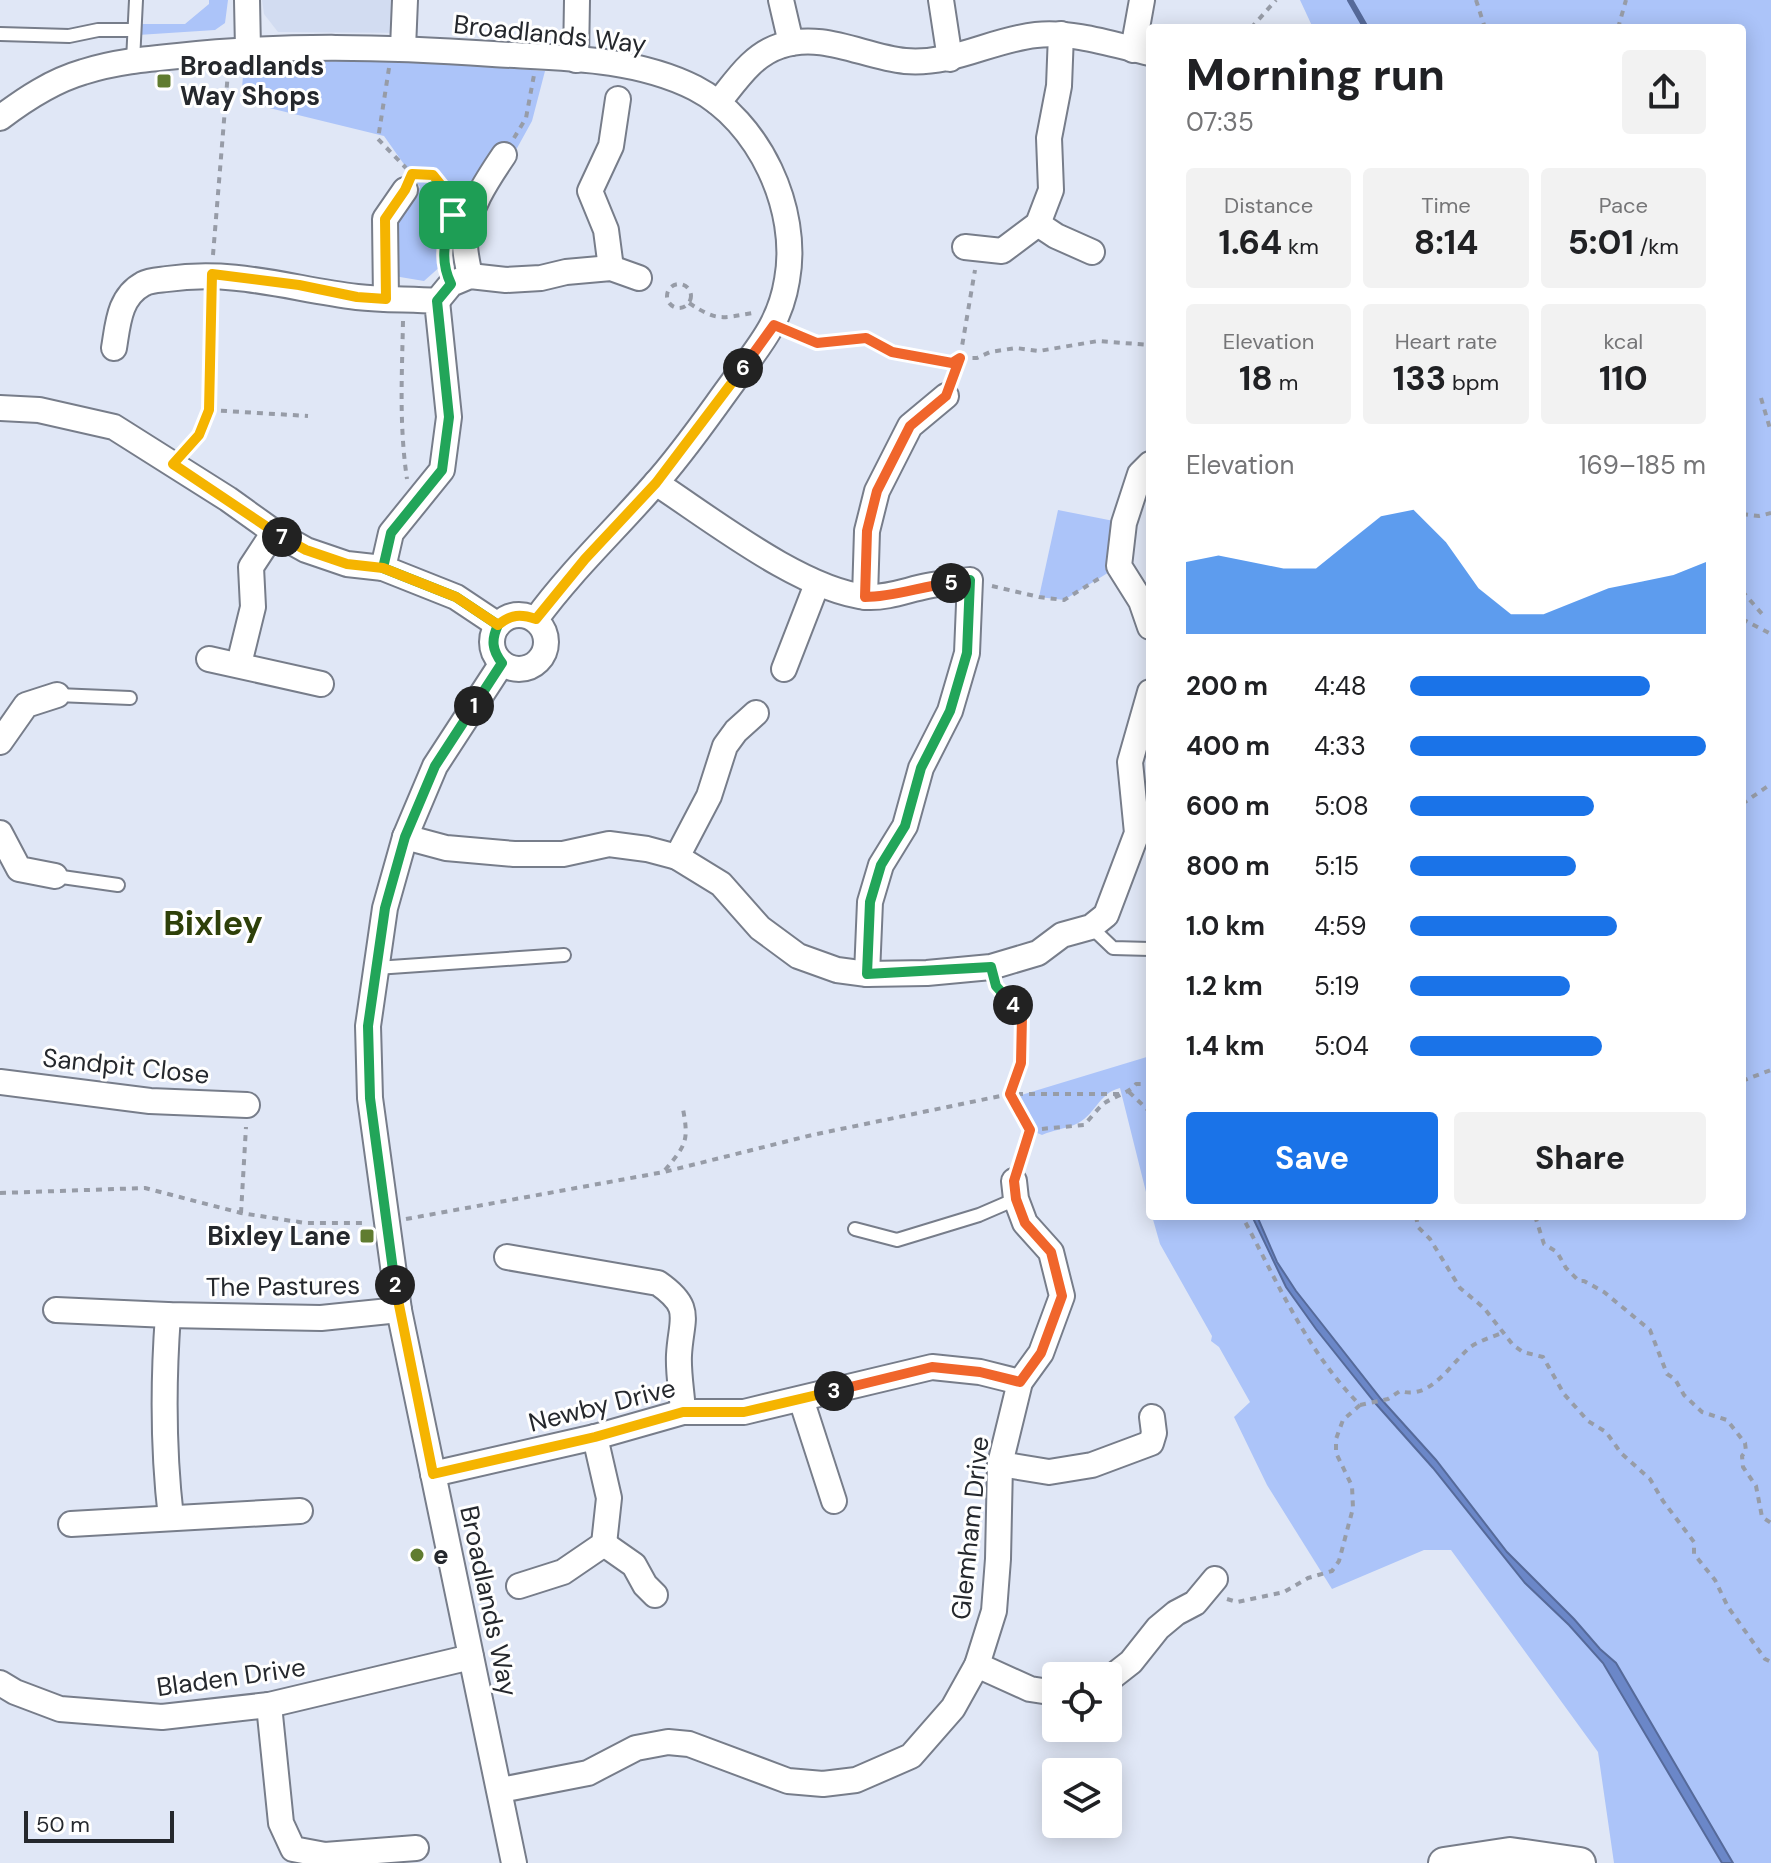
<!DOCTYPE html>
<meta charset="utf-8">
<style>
:root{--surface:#fff;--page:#f2f2f2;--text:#202124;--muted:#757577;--accent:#1a73e8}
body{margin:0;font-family:"DM Sans",sans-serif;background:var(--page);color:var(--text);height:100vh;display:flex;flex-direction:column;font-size:30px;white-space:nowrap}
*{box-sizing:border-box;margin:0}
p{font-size:26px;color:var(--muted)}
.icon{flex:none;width:44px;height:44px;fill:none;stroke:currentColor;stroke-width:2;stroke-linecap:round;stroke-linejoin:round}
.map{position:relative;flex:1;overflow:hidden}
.side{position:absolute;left:1146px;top:24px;width:600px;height:1196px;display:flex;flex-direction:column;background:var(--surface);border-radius:8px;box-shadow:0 4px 20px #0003}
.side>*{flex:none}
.controls{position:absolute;left:1042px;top:1662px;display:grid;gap:16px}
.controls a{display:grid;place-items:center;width:80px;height:80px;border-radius:8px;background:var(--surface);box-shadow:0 4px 20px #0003;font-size:40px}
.scale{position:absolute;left:24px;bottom:20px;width:150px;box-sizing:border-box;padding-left:8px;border:4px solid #25282d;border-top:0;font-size:22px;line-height:28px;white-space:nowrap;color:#25282d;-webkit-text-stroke:6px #fff;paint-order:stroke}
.pin{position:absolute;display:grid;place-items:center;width:68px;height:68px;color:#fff;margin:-34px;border-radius:16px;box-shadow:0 4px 12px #0006}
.km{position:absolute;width:40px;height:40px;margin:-20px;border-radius:50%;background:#222;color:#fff;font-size:22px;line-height:40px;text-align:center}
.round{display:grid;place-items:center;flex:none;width:84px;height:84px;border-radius:8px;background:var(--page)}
.head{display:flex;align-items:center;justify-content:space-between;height:136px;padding:0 40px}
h1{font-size:44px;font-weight:700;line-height:60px}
.figures{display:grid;grid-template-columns:repeat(3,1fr);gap:12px;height:136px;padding:8px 40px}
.figures div{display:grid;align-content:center;border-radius:8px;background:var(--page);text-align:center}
.figures b{font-size:34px;font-weight:700}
.figures small{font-size:22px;font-weight:400}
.figures p{font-size:22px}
.chart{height:224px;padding:16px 40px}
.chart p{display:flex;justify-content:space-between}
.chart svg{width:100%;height:144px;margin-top:8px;fill:var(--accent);opacity:.7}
.action{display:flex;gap:16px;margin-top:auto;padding:16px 40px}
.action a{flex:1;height:92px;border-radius:8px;background:var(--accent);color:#fff;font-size:32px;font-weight:700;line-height:92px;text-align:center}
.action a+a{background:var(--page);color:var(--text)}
ul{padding:0 40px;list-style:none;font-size:26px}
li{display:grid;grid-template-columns:128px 96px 1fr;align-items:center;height:60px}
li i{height:20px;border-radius:10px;background:var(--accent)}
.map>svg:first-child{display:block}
</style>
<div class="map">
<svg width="1771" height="1863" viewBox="0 0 1771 1863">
<rect width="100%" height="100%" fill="#e0e7f6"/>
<polygon fill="#d2dcf1" points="262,0 418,0 418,33 278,32 264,14"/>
<g fill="#acc4f9">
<polygon points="209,0 228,0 225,23 215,30 138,35 140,24 185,24 209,4"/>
<polygon points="1300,0 1771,0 1771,1863 1614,1863 1598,1752 1451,1550 1424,1550 1332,1589 1267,1485 1234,1417 1250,1402 1219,1347 1211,1341 1212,1336 1160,1244 1152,1216 1742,1216 1742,28 1313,28"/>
<polygon points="396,60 545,71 532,121 516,150 499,142 483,164 457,213 451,257 424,281 394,276 394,223 420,187 384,136 241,101 244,63"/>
<polygon points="1058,510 1124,523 1119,566 1064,600 1039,597"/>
<path d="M1150 1056V1208L1120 1088C1098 1093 1095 1117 1074 1125 1064 1129 1053 1130 1042 1135L1030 1130 1019 1111 1022 1104 1018 1096Z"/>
</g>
<polygon fill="#6b87c8" stroke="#566a9a" stroke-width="2" points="1252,1216 1257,1216 1277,1262 1296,1291 1381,1399 1436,1460 1507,1552 1574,1619 1600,1649 1616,1663 1733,1863 1722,1863 1603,1663 1569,1625 1525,1583 1433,1468 1376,1404 1316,1329 1286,1287"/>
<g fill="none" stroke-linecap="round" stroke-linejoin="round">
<polyline stroke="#566a9a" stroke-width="6" points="1350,0 1366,28"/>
<g stroke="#777d8a" stroke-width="16">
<g id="service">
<polyline points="0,34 69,36 98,30 134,30"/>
<polyline points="133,61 136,0"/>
<polyline points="57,695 130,698"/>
<polyline points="55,876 118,885"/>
<polyline points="1091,927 1113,948 1150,949"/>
<polyline points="376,968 564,955"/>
<polyline points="855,1229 897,1240 979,1215 1016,1199"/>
</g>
</g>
<g stroke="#777d8a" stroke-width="28">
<g id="minor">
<polyline points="247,0 248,49"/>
<polyline points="781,0 791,43"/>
<polyline points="941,0 950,59"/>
<polyline points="403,48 405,0"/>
<polyline points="1133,50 1142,0"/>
<polyline points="576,60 577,0"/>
<path d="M718 103C736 81 752 55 780 46 822 31 864 57 905 61 954 65 990 40 1036 35 1073 31 1114 45 1150 53"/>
<path d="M0 118C25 99 52 81 83 72 114 62 146 59 178 56 283 44 388 47 493 54 560 58 634 57 695 88 759 121 800 209 787 280 780 324 758 347 733 382 708 416 683 453 654 485 615 530 571 571 536 619"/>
<polyline points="1038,224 1056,236 1092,252"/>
<polyline points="965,247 1002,251 1038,224 1051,190 1049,138 1059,86 1061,34"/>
<polyline points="611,268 606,230 590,191 611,146 618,99"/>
<path d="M470 276C468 266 465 254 465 244 466 211 487 180 504 155"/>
<polyline points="386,299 385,219 405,190"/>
<polyline points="437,301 451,284 470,276 506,280 541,278 566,272 611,268 639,278"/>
<path d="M114 348C118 324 119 297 143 284 150 280 160 280 167 279 236 269 291 289 357 297 384 300 411 299 437 301L449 417 442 470 391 533 383 568"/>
<polyline points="0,408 39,410 114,427 228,499 274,532 306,550 347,564 383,568 456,597 498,625"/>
<polyline points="1150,464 1140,474 1124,523 1119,566 1141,601 1150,627"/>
<path d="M656 483C711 519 803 591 867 597 888 598 907 590 927 586 941 583 956 582 970 580L967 653 950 711 921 768 905 826 881 865 870 902 867 974"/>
<polyline points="865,597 867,531 877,491 910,426 946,396"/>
<circle cx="519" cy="642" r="27"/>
<polyline points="209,659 321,684"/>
<polyline points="502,663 435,766 405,837 385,908 368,1026 370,1098 399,1310 514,1863"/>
<polyline points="239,664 253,607 251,567 274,532"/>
<polyline points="784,669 817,584"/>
<polyline points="0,742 26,705 57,695"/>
<polyline points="0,833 19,869 55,876"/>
<polyline points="405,837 446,848 514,854 563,854 609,844 647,849 677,857 721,884 760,928 798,956 837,970 867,974 927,973 991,967 1038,953 1062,935 1091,927 1106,915 1137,833 1130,762 1150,692"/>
<polyline points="677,857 709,796 725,746 736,731 756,713"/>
<polyline points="0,1082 150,1101 247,1105"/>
<path d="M507 1257 658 1283C694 1308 681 1318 679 1355 678 1373 682 1393 683 1412"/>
<polyline points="56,1310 168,1315 321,1318 399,1310"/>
<path d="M168 1315C163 1383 163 1450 171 1518"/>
<polyline points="801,1399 834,1501"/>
<polyline points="1000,1464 1049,1472 1092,1465 1151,1443 1154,1433 1152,1417"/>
<polyline points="433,1474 595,1437 683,1412 744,1412 932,1367 980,1372 1020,1382"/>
<polyline points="71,1524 300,1511"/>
<polyline points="604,1544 634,1565 645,1585 655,1595"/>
<polyline points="519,1586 563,1572 604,1544 609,1498 595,1437"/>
<polyline points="977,1665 1030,1689 1056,1693"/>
<polyline points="1108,1680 1131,1662 1158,1628 1176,1613 1195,1603 1215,1579"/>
<polyline points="0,1683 15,1692 60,1709 162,1717 269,1705 471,1657"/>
<polyline points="269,1705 281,1823 293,1849 325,1855 416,1848"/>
<polyline points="501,1790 588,1773 636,1748 668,1742 689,1744 788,1781 823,1784 856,1780 911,1756 953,1708 977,1665 994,1611 998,1559 1000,1464 1020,1382 1041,1353 1062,1296 1051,1252 1025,1223 1016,1199 1014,1181"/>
</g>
</g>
<g stroke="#777d8a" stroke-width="34">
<polyline id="tertiary" points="1444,1863 1510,1853 1580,1863"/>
</g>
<g stroke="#979ca7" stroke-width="4" stroke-dasharray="6 6" stroke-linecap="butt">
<polyline points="1476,0 1485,28"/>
<polyline points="1251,28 1276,0"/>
<polyline points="1618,28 1626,0"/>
<polyline points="389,68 378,139 406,168"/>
<polyline points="514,138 526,118 534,75"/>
<polyline points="418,174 433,175 453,201"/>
<polyline points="213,255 228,72"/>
<circle cx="679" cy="296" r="12"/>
<path d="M689 303C718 322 721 318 753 313"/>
<path d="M403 321C402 375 399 425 407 479"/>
<polyline points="789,332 817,343 866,338 892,352 941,363 952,363 960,358 977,358 990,352 1016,348 1039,351 1098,341 1150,345"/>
<polyline points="952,379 960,358 975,270"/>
<polyline points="1761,398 1771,432"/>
<polyline points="209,410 308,416"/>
<polyline points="187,448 199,435 209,410 211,296"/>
<polyline points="1742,514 1759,516 1771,513"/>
<polyline points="992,586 1039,597 1064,600 1103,576"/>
<polyline points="1742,591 1763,615"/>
<polyline points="1742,619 1771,634"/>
<polyline points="1742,804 1771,784"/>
<polyline points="998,988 1022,1016 1021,1063 1010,1094 1030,1130 1020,1162"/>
<polyline points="1742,1081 1771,1070"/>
<polyline points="1129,1092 1150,1112"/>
<path d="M1030 1130 1084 1125C1090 1119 1096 1111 1102 1105 1113 1096 1127 1095 1136 1084H1150"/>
<path d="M665 1170C686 1145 689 1141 683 1109"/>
<polyline points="0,1193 145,1188 241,1213 305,1223 366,1223"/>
<polyline points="241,1213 246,1127"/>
<polyline points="1416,1216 1418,1227 1430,1239 1460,1288 1484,1308 1513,1345 1523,1352 1543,1357 1564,1394 1588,1421 1606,1432 1621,1453 1650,1479 1663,1501 1694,1542 1694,1554 1715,1580 1728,1607 1765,1659 1771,1662"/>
<polyline points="1535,1216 1544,1244 1557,1252 1566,1268 1579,1281 1584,1281 1604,1292 1650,1330 1667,1374 1675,1379 1684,1395 1702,1412 1727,1420 1745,1443 1746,1451 1742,1456 1743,1467 1756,1486 1762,1517 1771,1523"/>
<polyline points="406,1219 664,1172 812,1135 1010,1094 1119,1094"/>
<path d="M1360 1405 1388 1399 1400 1391C1429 1400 1448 1368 1467 1350 1475 1342 1492 1337 1502 1333"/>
<path d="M1227 1599 1237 1602 1284 1592 1308 1578 1332 1571 1339 1561 1353 1508 1352 1486 1336 1453V1439L1343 1420 1360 1405C1307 1352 1277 1281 1242 1216"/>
</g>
<use href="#service" stroke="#fff" stroke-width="12"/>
<use href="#minor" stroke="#fff" stroke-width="24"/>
<use href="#tertiary" stroke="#fff" stroke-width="30"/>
</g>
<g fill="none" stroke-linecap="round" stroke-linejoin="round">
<g stroke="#fff" stroke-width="16">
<path id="split-1" d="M453 215C445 240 439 259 451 284L437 301 449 417 442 470 391 533 383 568 456 597 498 625C491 640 492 650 502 663L474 706"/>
</g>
<g stroke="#fff" stroke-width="16">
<polyline id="split-2" points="395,1285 370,1098 368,1026 385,908 405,837 435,766 474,706"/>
</g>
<g stroke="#fff" stroke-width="16">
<polyline id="split-3" points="395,1285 433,1474 595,1437 683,1412 744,1412 834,1391"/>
</g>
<g stroke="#fff" stroke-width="16">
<polyline id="split-4" points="834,1391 932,1367 980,1372 1020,1382 1041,1353 1062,1296 1051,1252 1025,1223 1016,1199 1014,1181 1030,1130 1010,1094 1021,1063 1022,1016 1013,1005"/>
</g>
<g stroke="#fff" stroke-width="16">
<polyline id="split-5" points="951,583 970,580 967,653 950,711 921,768 905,826 881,865 870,902 867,974 991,967 996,986 1013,1005"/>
</g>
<g stroke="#fff" stroke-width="16">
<path id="split-6" d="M743 368 774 325 817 343 866 338 892 352 952 363 960 358 946 396 910 426 877 491 867 531 865 597C894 597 922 586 951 583"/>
</g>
<g stroke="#fff" stroke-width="16">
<path id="split-7" d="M282 537 306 550 347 564 383 568 456 597 498 625C511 614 521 614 536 619L585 559 656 483 743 368"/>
</g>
<g stroke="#fff" stroke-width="16">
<polyline id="split-8" points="282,537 173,464 199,435 209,410 212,274 299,285 357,297 386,299 385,219 405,190 412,174 433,175 453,200 453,215"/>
</g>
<use href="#split-1" stroke="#22a559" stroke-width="10"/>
<use href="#split-2" stroke="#22a559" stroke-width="10"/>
<use href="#split-3" stroke="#f5b400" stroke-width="10"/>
<use href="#split-4" stroke="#f0652b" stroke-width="10"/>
<use href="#split-5" stroke="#22a559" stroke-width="10"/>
<use href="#split-6" stroke="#f0652b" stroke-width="10"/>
<use href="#split-7" stroke="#f5b400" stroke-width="10"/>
<use href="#split-8" stroke="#f5b400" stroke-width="10"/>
</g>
<g fill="#607c30" stroke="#fff" stroke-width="3">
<rect x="156" y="73" width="16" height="16" rx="4"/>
<rect x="359" y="1228" width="16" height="16" rx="4"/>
<circle cx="417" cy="1555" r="8"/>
</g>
<g text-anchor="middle" stroke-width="6" stroke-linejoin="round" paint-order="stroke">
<g font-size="26" fill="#25282d" stroke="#fff">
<text transform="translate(550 34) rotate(6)" y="9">Broadlands Way</text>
<text transform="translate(126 1066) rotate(6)" y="9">Sandpit Close</text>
<text transform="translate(283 1286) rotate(-1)" y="9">The Pastures</text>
<text transform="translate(602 1405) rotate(-14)" y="9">Newby Drive</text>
<text transform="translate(970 1528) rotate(-84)" y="9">Glemham Drive</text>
<text transform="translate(489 1601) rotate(78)" y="9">Broadlands Way</text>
<text transform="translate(231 1677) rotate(-8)" y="9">Bladen Drive</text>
</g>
<g font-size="26" font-weight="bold" fill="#25282d" stroke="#fff" text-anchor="start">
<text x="180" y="75">Broadlands<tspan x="180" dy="30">Way Shops</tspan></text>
<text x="351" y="1245" text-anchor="end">Bixley Lane</text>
<text x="433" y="1564">e</text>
</g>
<g font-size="34" font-weight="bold" fill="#2e4009" stroke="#fff">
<text x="213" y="935">Bixley</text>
</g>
</g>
</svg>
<div class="controls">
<a><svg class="icon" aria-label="locate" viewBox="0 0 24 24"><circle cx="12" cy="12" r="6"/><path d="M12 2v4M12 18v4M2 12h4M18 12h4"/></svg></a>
<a><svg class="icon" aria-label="layers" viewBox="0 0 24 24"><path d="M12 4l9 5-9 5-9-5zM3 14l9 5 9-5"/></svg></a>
</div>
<div class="scale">50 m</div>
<div class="pin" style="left:453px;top:215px;background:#1e9e55"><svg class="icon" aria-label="arrive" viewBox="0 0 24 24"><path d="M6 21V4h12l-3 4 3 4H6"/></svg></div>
<b class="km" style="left:474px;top:706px">1</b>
<b class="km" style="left:395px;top:1285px">2</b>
<b class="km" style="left:834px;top:1391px">3</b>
<b class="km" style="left:1013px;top:1005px">4</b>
<b class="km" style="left:951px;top:583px">5</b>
<b class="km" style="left:743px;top:368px">6</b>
<b class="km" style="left:282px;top:537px">7</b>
<section class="side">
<div class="head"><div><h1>Morning run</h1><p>07:35</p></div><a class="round"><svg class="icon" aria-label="share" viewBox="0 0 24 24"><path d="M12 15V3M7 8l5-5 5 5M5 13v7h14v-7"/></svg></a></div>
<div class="figures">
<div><p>Distance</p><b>1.64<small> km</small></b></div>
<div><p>Time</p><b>8:14</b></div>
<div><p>Pace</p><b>5:01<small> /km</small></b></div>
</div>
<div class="figures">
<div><p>Elevation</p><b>18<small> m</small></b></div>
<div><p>Heart rate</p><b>133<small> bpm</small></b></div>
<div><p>kcal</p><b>110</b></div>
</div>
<div class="chart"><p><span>Elevation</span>169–185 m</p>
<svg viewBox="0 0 160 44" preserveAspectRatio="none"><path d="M0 44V22L10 20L20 22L30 24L40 24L50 16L60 8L70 6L80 16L90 30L100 38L110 38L120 34L130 30L140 28L150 26L160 22V44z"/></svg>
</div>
<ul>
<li><b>200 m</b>4:48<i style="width:81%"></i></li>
<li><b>400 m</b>4:33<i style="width:100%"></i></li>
<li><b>600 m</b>5:08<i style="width:62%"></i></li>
<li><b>800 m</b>5:15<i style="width:56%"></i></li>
<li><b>1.0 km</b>4:59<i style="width:70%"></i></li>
<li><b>1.2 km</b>5:19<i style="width:54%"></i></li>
<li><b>1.4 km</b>5:04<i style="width:65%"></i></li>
</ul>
<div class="action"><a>Save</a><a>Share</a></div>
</section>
</div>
